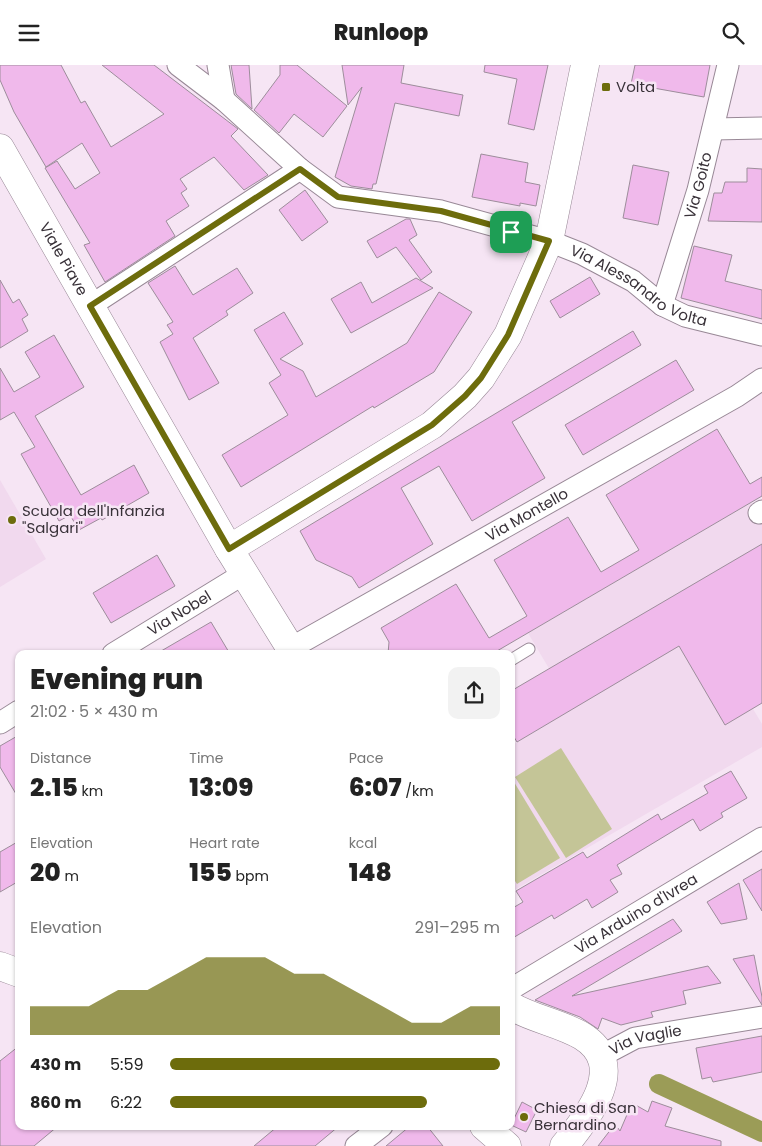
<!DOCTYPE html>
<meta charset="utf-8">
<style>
:root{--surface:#fff;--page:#f2f2f2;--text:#222;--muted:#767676;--accent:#6d6c0c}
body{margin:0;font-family:Poppins,sans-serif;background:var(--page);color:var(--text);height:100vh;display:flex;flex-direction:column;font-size:19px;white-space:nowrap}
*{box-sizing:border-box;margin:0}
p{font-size:16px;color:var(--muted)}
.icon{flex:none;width:28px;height:28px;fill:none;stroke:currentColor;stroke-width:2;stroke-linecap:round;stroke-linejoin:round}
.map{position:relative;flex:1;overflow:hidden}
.panel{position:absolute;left:15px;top:585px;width:500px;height:480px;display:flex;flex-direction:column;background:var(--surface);border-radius:10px;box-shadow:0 1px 4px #0004}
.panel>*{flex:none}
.pin{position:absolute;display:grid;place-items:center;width:42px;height:42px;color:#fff;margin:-21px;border-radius:10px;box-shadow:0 2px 8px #0006}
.round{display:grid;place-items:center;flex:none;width:52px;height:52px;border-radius:10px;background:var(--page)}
.head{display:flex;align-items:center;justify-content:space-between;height:85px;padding:0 15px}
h1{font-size:28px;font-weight:800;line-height:38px}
.figures{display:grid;grid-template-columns:repeat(3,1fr);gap:8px;height:85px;padding:5px 15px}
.figures div{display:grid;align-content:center}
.figures b{font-size:25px;font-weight:800}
.figures small{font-size:14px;font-weight:400}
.figures p{font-size:14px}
.chart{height:140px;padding:10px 15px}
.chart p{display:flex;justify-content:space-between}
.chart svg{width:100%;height:90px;margin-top:5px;fill:var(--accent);opacity:.7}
ul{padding:0 15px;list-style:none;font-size:16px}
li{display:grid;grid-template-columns:80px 60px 1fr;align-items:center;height:38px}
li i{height:12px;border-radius:6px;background:var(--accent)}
header{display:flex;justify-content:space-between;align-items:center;height:65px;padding:0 15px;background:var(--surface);font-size:22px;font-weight:800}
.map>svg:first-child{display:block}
</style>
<header><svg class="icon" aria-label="menu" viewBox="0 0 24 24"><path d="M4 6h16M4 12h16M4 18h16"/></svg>Runloop<svg class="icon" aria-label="search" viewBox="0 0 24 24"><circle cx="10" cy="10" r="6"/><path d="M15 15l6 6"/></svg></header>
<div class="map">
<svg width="762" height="1081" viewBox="0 0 762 1081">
<rect width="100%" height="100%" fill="#f6e5f4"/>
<g fill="#f1d9ee">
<polygon points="0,415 46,494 0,522"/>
<polygon points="751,438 762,454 762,638 753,644 762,659 762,682 511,827 511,681 573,644 528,568"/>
</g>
<g fill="#c4c597">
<polygon points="561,683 612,764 566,793 515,712"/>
<polygon points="511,712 560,793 517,819 511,810"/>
</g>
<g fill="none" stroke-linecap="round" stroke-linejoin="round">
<polyline stroke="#9b9c57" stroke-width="20" points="659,1019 762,1067"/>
</g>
<g fill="#f0b9eb" stroke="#9d8d9b">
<polygon points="0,0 61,0 81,38 85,36 111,82 164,49 102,0 154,0 238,64 231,71 268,110 244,125 214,92 180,114 187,124 181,128 189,141 166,156 175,171 105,217 84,180 90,178 45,103 57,96 75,124 100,108 82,78 46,102 14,47 0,15"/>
<polygon points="231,0 249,0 252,44 236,29"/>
<polygon points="280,0 297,0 347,41 323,72 294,49 279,68 254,45 280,10"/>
<polygon points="342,0 404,0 401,18 463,30 459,51 395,38 376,119 373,119 372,124 351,121 335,112 362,22 348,40"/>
<polygon points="485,0 548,0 534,65 508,59 517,14 484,7"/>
<polygon points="635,0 710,0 704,32 631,19"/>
<polygon points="481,89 528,98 525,117 540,120 536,141 520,138 520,141 472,132"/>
<polygon points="633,100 669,107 658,160 623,153"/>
<polygon points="747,103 762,104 762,157 708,156 714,128 722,128 725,117 747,117"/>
<polygon points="305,125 328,157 302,176 279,145"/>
<polygon points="406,154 410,154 417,170 409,175 432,207 421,215 396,182 377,193 367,176"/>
<polygon points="694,181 732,190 725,216 762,225 762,254 681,233"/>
<polygon points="175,201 193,230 237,203 253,228 226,246 228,250 193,273 219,318 189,335 160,277 173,269 167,260 173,257 148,218"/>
<polygon points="590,212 600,229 560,253 550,236"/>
<polygon points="416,213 433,223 351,268 331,234 361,217 372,238"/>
<polygon points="0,215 13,238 19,234 28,250 22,254 28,266 0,283"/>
<polygon points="439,227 472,247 434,307 374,343 373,341 241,422 222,390 288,350 269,318 281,310 254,265 284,247 303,279 280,294 303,306 316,332 407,278"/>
<polygon points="633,266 641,280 512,357 545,413 472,456 439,401 401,423 433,479 359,523 352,512 316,495 300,466"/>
<polygon points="54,270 84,322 35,351 81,430 134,400 149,428 102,455 101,453 79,465 70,450 59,456 21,389 35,382 14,347 0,355 0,303 14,327 40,312 25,287"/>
<polygon points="676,295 694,325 583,390 565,360"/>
<polygon points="717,364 750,419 762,412 762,431 497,586 499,589 388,589 389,577 381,563 456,519 489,573 527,551 494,495 568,452 601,507 639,485 606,430"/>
<polygon points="762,479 762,638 725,660 679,581 517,677 511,667 511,626"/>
<polygon points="157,490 175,521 111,558 93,528"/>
<polygon points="211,557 230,589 156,589"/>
<polygon points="19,670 19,734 0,702 0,681"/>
<polygon points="731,706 747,733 721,748 723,752 700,766 693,754 617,800 622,809 610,815 618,827 592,843 587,834 554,854 552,850 511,874 511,844 523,837 516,826 583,787 587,793 658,749 661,755 708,728 704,721"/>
<polygon points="19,776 19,816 0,827 0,787"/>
<polygon points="762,804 762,846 743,815"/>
<polygon points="739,818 747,854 721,859 707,837"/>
<polygon points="673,854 682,866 572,931 708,901 721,918 683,926 686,939 651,947 653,952 621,960 602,953 598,964 580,952 535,935"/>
<polygon points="754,890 762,932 762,940 733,894"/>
<polygon points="762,971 762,1007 713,1017 711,1012 702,1014 696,983"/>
<polygon points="19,981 19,1061 58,1061 34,1081 0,1081 0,996"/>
<polygon points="652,1036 672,1043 665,1061 721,1076 721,1081 598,1081 615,1059 620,1066 632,1038 648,1047"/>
<polygon points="522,1037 537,1045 526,1067 511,1060"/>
<polygon points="278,1061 339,1061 315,1081 254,1081"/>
<polygon points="410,1061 427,1061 443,1081 386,1081"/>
</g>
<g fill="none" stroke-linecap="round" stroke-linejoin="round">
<g stroke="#988896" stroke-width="13">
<polyline id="lane" points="511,595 529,584"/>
</g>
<g stroke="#988896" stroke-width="23">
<g id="street">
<path id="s1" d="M178 0 224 35 300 104 338 132 441 146 549 176 582 189 633 216 662 240 685 251 762 270"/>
<polyline points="218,0 224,35"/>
<polyline points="713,64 762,63"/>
<path id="s2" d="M662 240 698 125 728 0"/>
<polyline points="90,241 300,104"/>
<polyline points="759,448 762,446"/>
<path id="s3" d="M291 583 737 331 762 314"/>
<path id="s4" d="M113 589 245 508"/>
<polyline points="0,658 19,646"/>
<path id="s5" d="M511 924 762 773"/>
<path id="s6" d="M601 991 635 973 762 952"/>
<polyline points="356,1081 382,1061"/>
</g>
</g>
<g stroke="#988896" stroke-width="29">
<g id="secondary">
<path id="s7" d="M0 83 229 484 294 589"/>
<polyline points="229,484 432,360 465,331 481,313 508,270 549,176 585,0"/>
<polyline points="0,901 19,908"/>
<path d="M511 941C533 954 560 958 582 971 629 1000 589 1051 564 1081"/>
<polyline points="484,1061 507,1081"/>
</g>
</g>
<use href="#lane" stroke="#fff" stroke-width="11"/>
<use href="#street" stroke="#fff" stroke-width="21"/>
<use href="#secondary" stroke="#fff" stroke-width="28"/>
</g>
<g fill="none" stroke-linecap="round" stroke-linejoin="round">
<g stroke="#fff" stroke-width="10">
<polygon id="route" points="300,104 338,132 441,146 549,176 508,270 481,313 465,331 432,360 229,484 90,241"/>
</g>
<use href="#route" stroke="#6d6c0c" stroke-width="6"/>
</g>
<g fill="#6d6c0c" stroke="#f6e5f4" stroke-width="2">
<rect x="601" y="17" width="10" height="10" rx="2.5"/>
<circle cx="12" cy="455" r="5"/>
<circle cx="524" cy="1052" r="5"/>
</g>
<g text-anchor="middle" stroke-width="5" stroke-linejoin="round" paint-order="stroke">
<g font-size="15" fill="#383138" stroke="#f6e5f4" text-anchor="start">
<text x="616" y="27">Volta</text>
<text x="22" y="451">Scuola dell'Infanzia<tspan x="22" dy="17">"Salgari"</tspan></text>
<text x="534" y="1048">Chiesa di San<tspan x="534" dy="17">Bernardino</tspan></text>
</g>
<g font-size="15" fill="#383138" stroke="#f6e5f4">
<text dy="5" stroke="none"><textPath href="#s2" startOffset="125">Via Goito</textPath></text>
<text dy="5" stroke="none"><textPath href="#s7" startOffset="128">Viale Piave</textPath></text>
<text dy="5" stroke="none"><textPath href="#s1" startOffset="525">Via Alessandro Volta</textPath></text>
<text dy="5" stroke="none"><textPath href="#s3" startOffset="271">Via Montello</textPath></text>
<text dy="5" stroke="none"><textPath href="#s4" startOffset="78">Via Nobel</textPath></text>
<text dy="5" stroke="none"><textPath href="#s5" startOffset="146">Via Arduino d'Ivrea</textPath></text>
<text dy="5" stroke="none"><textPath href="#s6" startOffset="48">Via Vaglie</textPath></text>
</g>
</g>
</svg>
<div class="pin" style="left:511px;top:167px;background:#1e9e55"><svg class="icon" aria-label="arrive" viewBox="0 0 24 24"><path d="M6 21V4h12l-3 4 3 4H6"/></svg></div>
<section class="panel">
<div class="head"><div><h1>Evening run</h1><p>21:02 · 5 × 430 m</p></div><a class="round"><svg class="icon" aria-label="share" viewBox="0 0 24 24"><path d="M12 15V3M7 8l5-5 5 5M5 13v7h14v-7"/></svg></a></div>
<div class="figures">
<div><p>Distance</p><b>2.15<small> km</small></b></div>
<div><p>Time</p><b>13:09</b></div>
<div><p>Pace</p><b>6:07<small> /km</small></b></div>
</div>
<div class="figures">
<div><p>Elevation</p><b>20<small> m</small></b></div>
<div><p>Heart rate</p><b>155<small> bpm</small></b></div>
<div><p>kcal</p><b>148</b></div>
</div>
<div class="chart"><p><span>Elevation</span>291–295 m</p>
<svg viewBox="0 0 160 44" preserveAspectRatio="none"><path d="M0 44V30L10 30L20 30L30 22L40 22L50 14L60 6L70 6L80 6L90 14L100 14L110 22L120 30L130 38L140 38L150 30L160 30V44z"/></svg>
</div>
<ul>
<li><b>430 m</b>5:59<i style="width:100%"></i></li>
<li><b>860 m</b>6:22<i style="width:78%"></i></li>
</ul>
</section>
</div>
